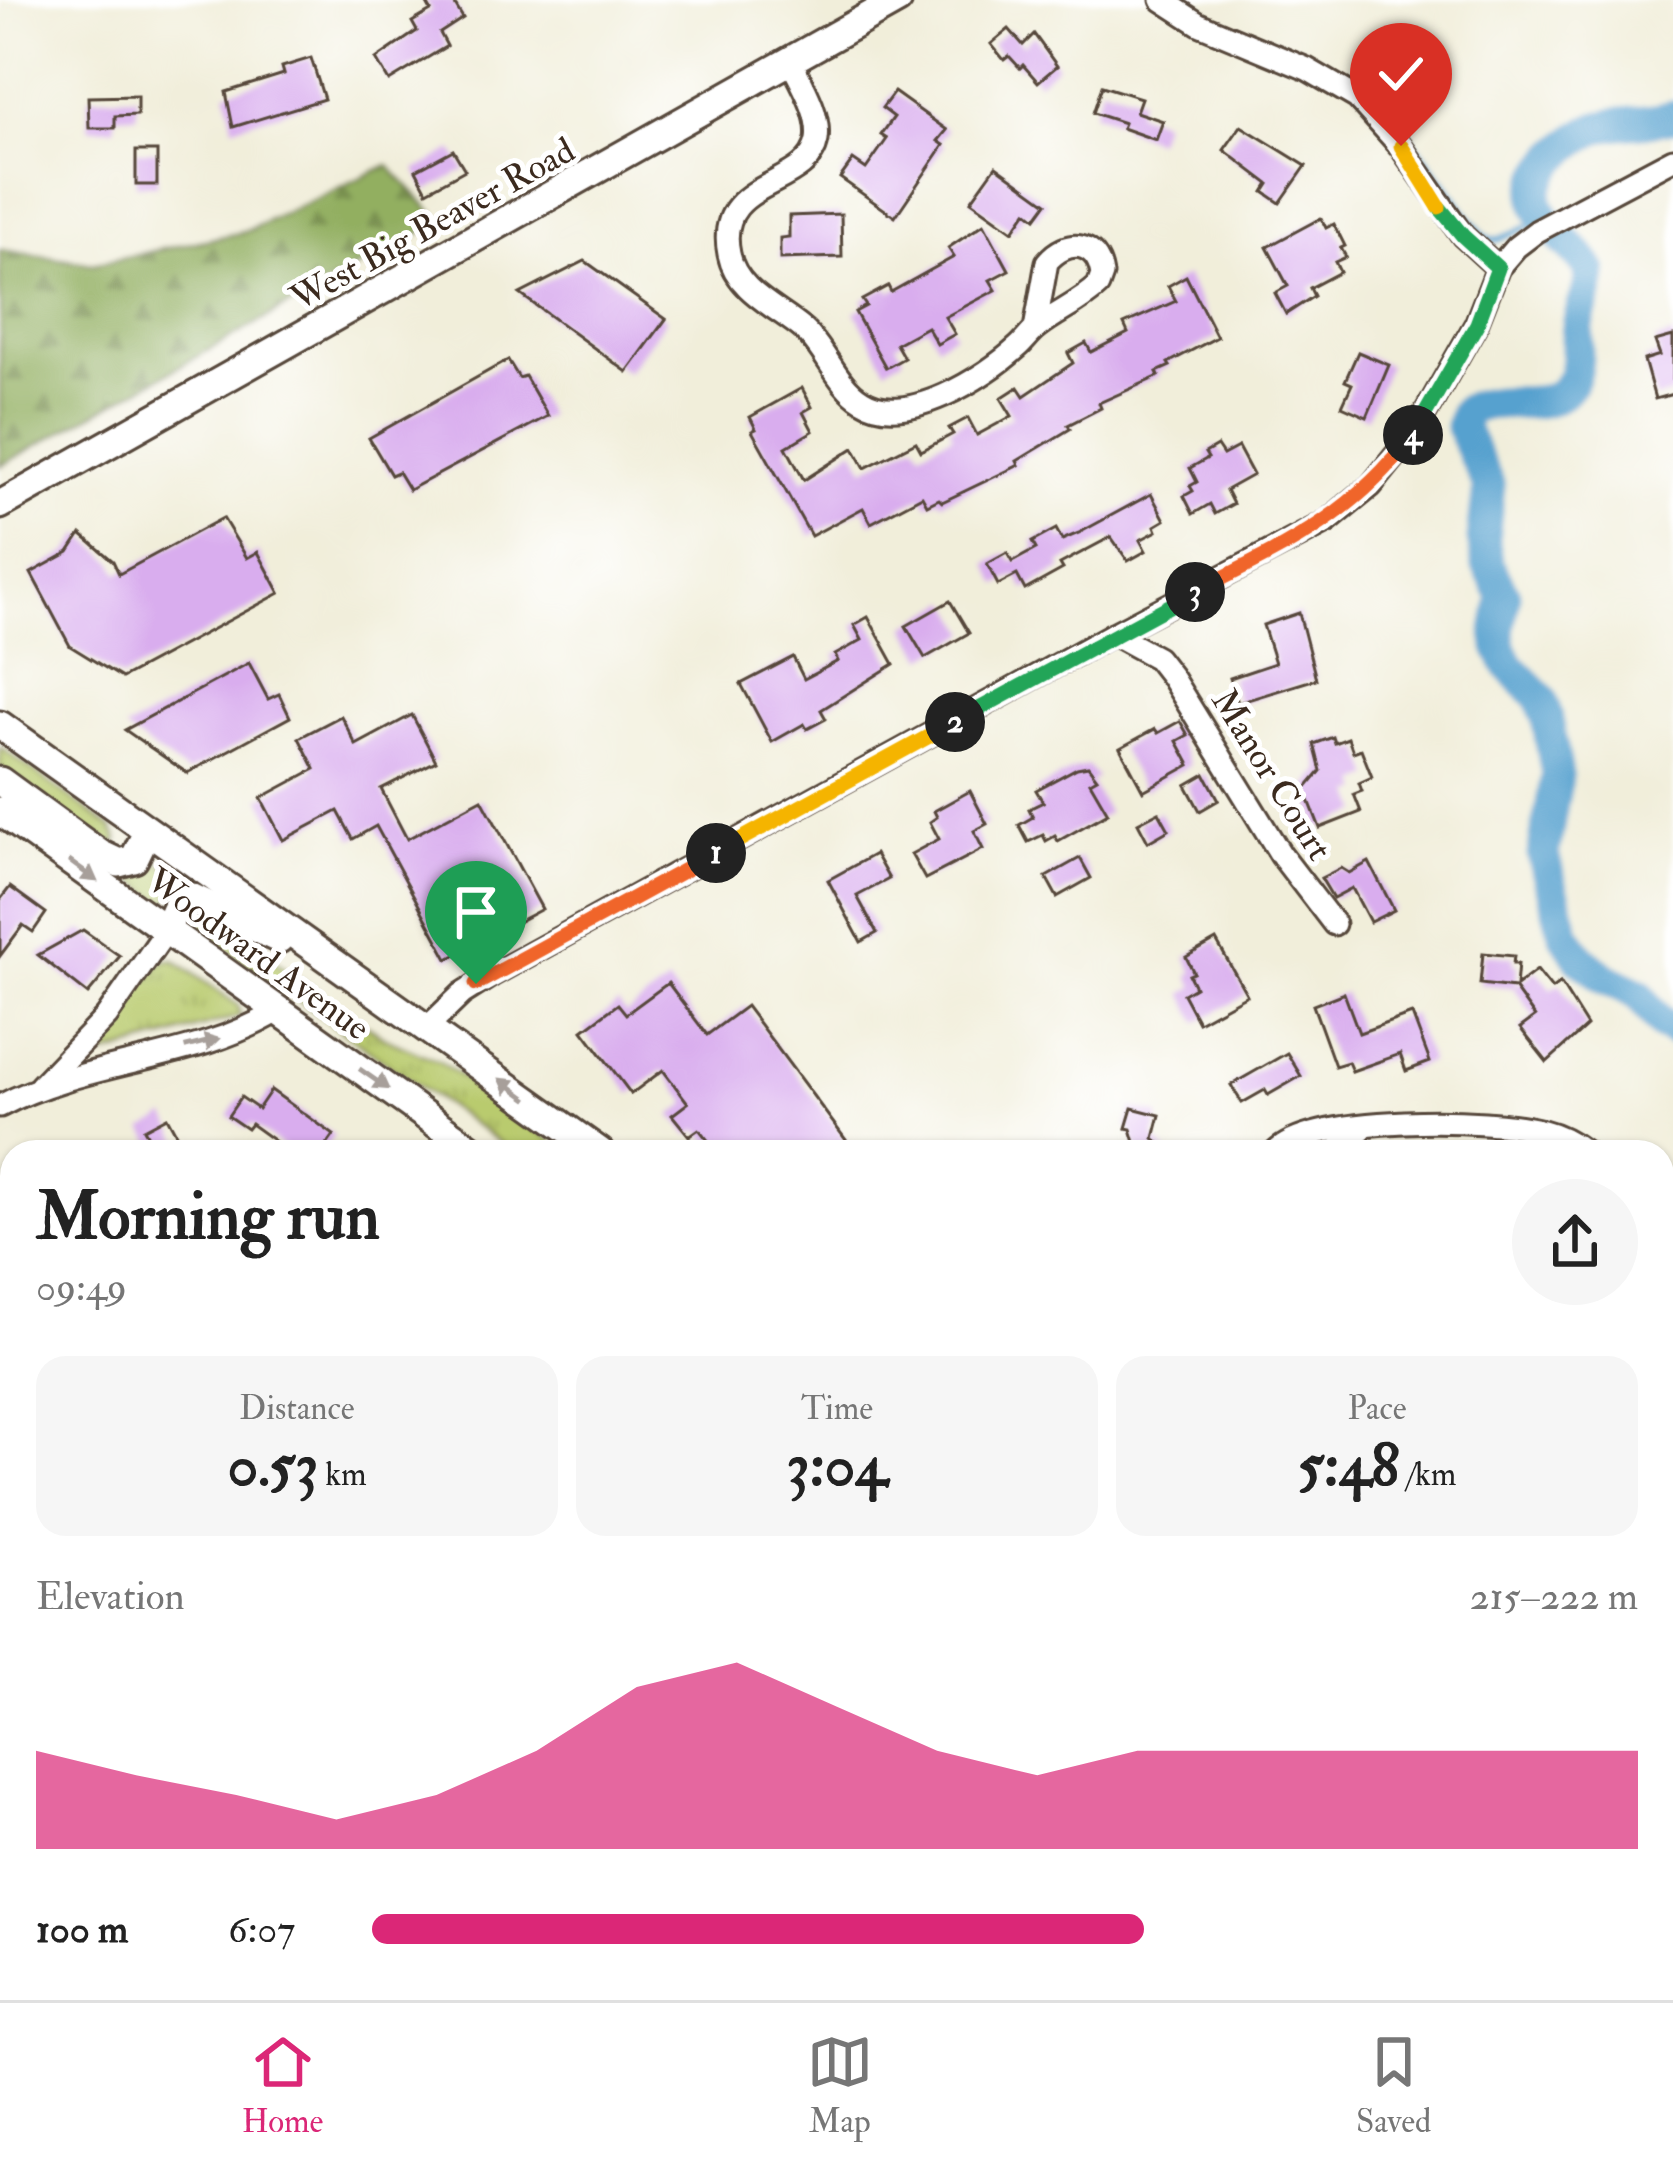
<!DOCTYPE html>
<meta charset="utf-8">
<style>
:root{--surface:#fff;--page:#f6f6f6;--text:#222;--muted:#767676;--line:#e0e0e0;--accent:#db2777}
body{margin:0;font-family:"IM FELL Double Pica",serif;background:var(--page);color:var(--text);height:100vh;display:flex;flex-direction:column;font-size:45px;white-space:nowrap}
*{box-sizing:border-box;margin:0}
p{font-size:39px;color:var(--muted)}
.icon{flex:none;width:66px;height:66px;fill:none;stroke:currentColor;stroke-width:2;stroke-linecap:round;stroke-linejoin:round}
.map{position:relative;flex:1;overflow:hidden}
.side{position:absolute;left:0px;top:1140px;width:1674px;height:861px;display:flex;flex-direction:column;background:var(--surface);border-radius:36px 36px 0 0;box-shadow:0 3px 9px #0004}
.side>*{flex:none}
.pin{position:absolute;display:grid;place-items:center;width:102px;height:102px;color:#fff;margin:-123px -51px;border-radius:50% 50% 50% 0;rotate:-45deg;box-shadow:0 0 12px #0007}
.pin .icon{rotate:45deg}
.km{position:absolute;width:60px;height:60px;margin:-30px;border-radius:50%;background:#222;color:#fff;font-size:33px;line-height:60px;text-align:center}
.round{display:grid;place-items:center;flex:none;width:126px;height:126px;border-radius:63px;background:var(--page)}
.summary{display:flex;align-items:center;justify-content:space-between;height:204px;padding:0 36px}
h1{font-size:66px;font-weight:700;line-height:90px}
.figures{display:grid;grid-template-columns:repeat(3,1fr);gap:18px;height:204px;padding:12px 36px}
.figures div{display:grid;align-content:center;border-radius:30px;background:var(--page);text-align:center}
.figures b{font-size:60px;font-weight:700}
.figures small{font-size:33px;font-weight:400}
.figures p{font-size:33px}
.chart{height:336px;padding:24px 36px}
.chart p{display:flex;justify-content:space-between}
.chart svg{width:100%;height:216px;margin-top:12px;fill:var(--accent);opacity:.7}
ul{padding:0 36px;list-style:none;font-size:39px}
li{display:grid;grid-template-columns:192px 144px 1fr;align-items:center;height:90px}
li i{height:30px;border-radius:15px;background:var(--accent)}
.tab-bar{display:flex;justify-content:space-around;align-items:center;height:168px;border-top:3px solid var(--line);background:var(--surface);font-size:33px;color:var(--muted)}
.tab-bar a{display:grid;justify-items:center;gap:6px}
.tab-bar .active{color:var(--accent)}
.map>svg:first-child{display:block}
</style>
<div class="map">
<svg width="1673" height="2000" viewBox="0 0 1673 2000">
<defs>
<pattern id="grass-tufts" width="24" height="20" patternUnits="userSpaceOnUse" patternTransform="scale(3)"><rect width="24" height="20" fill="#b9cb6e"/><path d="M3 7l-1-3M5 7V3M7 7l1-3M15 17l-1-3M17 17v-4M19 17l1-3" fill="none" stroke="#a0ae5f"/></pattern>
<pattern id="forest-firs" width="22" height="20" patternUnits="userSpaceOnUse" patternTransform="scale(3)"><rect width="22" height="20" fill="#92af61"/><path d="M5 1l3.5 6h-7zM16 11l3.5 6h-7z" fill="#788f4f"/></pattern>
<pattern id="cemetery-stones" width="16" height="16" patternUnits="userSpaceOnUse" patternTransform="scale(3)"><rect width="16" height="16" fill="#b9cb6e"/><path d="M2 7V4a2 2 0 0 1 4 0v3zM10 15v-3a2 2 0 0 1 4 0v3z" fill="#a0ae5f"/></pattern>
</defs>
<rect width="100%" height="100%" fill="#fff"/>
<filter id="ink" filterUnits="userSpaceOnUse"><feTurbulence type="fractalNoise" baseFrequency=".00833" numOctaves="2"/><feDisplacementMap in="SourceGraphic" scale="24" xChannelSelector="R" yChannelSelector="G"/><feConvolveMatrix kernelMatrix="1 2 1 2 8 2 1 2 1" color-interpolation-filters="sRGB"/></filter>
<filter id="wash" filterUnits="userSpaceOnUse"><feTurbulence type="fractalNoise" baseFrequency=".004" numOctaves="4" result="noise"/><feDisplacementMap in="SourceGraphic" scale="48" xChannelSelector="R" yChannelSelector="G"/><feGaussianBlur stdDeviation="2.7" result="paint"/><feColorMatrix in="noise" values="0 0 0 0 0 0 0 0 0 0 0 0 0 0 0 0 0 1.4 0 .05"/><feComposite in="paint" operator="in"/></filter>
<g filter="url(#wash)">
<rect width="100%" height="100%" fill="#f1eeda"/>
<g fill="url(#grass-tufts)" stroke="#7a7a46" stroke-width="3">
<polygon points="0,747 112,828 118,840 113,846 99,842 0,773"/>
<polygon points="148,853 188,883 173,891 167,906 124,873"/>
<polygon points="205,913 383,1037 440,1062 568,1152 513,1152 210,938 197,926 196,917"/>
<polygon points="167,960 174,960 238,1005 240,1016 82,1062 156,966"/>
</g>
<polygon fill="url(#forest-firs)" stroke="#666c40" stroke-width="3" points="388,165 441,221 0,466 0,250 93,264 244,232"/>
<polygon fill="url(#cemetery-stones)" stroke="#7a7a46" stroke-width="3" points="824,1989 903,1989 909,2000 803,2000"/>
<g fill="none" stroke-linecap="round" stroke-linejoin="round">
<path stroke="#57a1cf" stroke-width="6" d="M1267 42C1385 75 1414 147 1484 236L1495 241 1527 227"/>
<path stroke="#57a1cf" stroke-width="33" d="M1673 116C1648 124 1630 120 1608 125 1579 131 1528 173 1538 205 1548 234 1578 246 1591 272 1591 291 1580 308 1578 327 1575 345 1581 366 1570 383 1548 419 1492 390 1465 412L1461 427 1489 486 1483 539 1488 565 1504 595 1498 632 1500 647 1509 666 1541 698 1547 718 1557 775 1543 855 1565 935 1581 959 1605 978 1638 994 1662 1024 1673 1030"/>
</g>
<g id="blocks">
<g fill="#d9adee">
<polygon points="425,0 452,0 463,18 440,33 447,46 389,81 376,59 417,31 412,22 431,11"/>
<polygon points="1009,29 1023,45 1034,34 1057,66 1038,82 1023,65 1020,68 1009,56 1004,60 991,44"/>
<polygon points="311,58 324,99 233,127 226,92 284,74 282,67"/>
<polygon points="1102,86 1141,98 1136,112 1163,121 1156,140 1122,128 1124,123 1093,113"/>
<polygon points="894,92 947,130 938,141 944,145 895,217 840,178 853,160 866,169 887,139 881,135 894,117 882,108"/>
<polygon points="137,96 137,115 115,116 115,128 89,128 88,97"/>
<polygon points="1241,126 1306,166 1280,203 1264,192 1269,184 1224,150"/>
<polygon points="453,150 465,170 427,191 416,170"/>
<rect x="136" y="151" width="21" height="34"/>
<polygon points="996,166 1047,203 1036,218 1027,211 1013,231 971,201"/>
<polygon points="841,214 842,257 780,259 780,238 789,237 789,216"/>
<polygon points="1321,218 1326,228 1334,224 1345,246 1341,248 1346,257 1335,262 1340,272 1310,288 1314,296 1286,314 1275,293 1288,286 1267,247"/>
<polygon points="984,224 1009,270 990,280 996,290 945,317 955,334 937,344 927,327 896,344 904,358 886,368 855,312 866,306 862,300 888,286 891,292 954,257 948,248"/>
<polygon points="585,261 666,319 627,372 520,294"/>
<polygon points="1186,276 1217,337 1168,363 1170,366 1157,372 1159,376 1099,403 1101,408 1068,425 1070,429 1017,461 1019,465 942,502 939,499 927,505 922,496 871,523 863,508 811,536 752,431 756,429 750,417 802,388 812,407 803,412 813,431 786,447 804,480 854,448 865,468 916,442 921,451 953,434 949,428 968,418 977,435 1012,416 1001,398 1018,387 1024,396 1073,363 1068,353 1086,343 1091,352 1128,333 1124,324 1176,301 1168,286"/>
<polygon points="1673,336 1673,394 1655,399 1644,360 1660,355 1655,341"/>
<polygon points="1358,352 1389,365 1367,417 1342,406 1352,384 1345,381"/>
<polygon points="508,360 519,378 525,376 548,416 409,490 398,472 391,475 369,438"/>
<polygon points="1217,446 1223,455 1238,447 1253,475 1226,490 1233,504 1215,514 1210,504 1193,514 1184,496 1193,491 1190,486 1197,482 1190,468 1208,458 1205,453"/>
<polygon points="1151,494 1165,520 1155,526 1157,531 1140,540 1146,551 1128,561 1111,537 1060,564 1063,569 1025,590 1017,575 998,585 987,564 1007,553 1012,562 1036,549 1032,542 1056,529 1062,540 1079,533"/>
<polygon points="223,518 247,558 258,552 280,593 122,678 70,646 31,573 69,552 81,534 113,561 119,574"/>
<polygon points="950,601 969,633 925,658 906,626"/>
<polygon points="1299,613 1316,679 1238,703 1230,678 1275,663 1263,625"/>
<polygon points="868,617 894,664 821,710 826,719 807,729 804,724 772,742 741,684 793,657 804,679 838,661 835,655 862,640 854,625"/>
<polygon points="249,663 268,699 279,694 290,717 187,773 125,730"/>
<polygon points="412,715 436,761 381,789 407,839 482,799 542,909 448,959 376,826 353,839 338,811 283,840 261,798 315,769 299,738 341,716 356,745"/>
<polygon points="1180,721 1188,735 1177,741 1190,765 1143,791 1120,748 1155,729 1158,733"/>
<polygon points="1333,737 1335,743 1348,738 1353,752 1361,749 1372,777 1359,783 1362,791 1354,794 1361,812 1320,828 1305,790 1321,771 1314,744"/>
<polygon points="1088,766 1097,778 1090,782 1108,813 1058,841 1055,836 1046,841 1043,835 1028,842 1019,825 1033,817 1029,809 1043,802 1036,790 1077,768"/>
<polygon points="1205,774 1219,800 1200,811 1186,785"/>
<polygon points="970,791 987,824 974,831 983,849 925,879 911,854 939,839 930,822 937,817 934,811"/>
<polygon points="1159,812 1169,830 1148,842 1138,823"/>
<polygon points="875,854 889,879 857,896 877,933 861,942 828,880"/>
<polygon points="1080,858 1091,878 1057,897 1046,877"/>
<polygon points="1369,862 1394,910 1370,922 1352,888 1333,898 1321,878 1341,868 1349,873"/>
<polygon points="10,887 46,913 33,932 23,925 0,956 0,900"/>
<polygon points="83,930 120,956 88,994 38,955"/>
<polygon points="1216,940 1247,995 1198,1022 1183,994 1195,987 1189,975 1194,973 1186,957"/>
<polygon points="1483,953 1514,956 1513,964 1518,964 1516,986 1537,970 1552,989 1560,983 1587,1026 1547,1062 1520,1028 1535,1017 1514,988 1480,984"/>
<polygon points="668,983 707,1035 746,1006 855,1152 729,1152 721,1143 714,1148 699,1129 689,1136 672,1115 688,1103 663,1070 631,1094 583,1030 618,1004 626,1014"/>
<polygon points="1344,993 1359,1033 1412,1014 1430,1062 1406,1071 1400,1054 1352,1071 1348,1062 1335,1066 1313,1005"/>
<polygon points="1287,1053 1301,1076 1268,1095 1265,1090 1242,1103 1231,1085"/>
<polygon points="271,1090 334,1135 322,1152 290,1152 251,1124 247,1129 228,1116 241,1097 258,1109"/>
<polygon points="1132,1108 1160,1115 1154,1138 1168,1152 1138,1152 1131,1129 1126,1128"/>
<polygon points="167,1117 186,1152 157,1152 144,1129"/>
</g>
</g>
</g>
<g filter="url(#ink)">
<use href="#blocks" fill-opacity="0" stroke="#56473a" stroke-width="3"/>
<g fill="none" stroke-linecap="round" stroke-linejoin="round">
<g stroke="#56473a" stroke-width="27">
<g id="minor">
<polyline points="1162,0 1199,24 1307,69 1357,98 1401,147 1463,236 1498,268"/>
<path d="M791 62C802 84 821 115 817 140 808 191 713 177 729 254 736 291 777 307 804 330 826 350 837 385 862 400 906 428 985 377 1018 347 1025 341 1030 333 1038 327 1057 312 1080 303 1098 286L1102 275C1097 241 1067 238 1047 262L1035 329"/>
<polyline points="1113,634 1157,658 1171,676 1281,855 1334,924"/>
<polyline points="426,1029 462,994 492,975 1113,634 1327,522 1371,486 1414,433 1476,324 1498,268 1516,247 1537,231 1673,159"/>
<polyline points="40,1086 107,1016 166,931"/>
<path d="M0 1106C87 1060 195 1062 278 1011"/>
<path d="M1276 1152C1315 1114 1491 1117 1543 1131 1559 1135 1572 1142 1585 1152"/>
<polyline points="1334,1152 1362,1129"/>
<polyline points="1662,1275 1673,1269"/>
<polyline points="1662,1918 1673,1859"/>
<polyline points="0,1933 12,1955"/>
<polyline points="1662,1979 1673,1985"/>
<polyline points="31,1989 37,2000"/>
<polyline points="1071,2000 1098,1989"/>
<polyline points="1628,2000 1633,1989"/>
</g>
</g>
<g stroke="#56473a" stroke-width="33">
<g id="major">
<polyline points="0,505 898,0"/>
<polyline points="0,725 600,1152"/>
<polyline points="0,781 100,854 119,863 134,859 147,832"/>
<polyline points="0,811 476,1152"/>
<path d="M166 931C173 916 173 900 191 897L279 939"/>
<polyline points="1662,1657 1673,1659"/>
<polyline points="1662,1729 1673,1731"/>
</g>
</g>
<use href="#minor" stroke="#fff" stroke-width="21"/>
<use href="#major" stroke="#fff" stroke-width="27"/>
</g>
<defs><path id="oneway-solid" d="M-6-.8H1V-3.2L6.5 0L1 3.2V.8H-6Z" transform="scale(3)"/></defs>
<g fill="#a79f9a">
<use href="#oneway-solid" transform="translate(83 871) rotate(36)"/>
<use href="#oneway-solid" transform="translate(202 1043) rotate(-14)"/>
<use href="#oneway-solid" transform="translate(374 1079) rotate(35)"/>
<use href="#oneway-solid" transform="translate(514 1089) rotate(-144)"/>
</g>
</g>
<g fill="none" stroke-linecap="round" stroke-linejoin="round" filter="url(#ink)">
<g stroke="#fff" stroke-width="24">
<polyline id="split-1" points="476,984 716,853"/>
</g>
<g stroke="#fff" stroke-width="24">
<polyline id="split-2" points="716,853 955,722"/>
</g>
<g stroke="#fff" stroke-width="24">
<polyline id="split-3" points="955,722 1195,592"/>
</g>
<g stroke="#fff" stroke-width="24">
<path id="split-4" d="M1195 592C1282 548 1354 516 1413 435"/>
</g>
<g stroke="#fff" stroke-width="24">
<polyline id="split-5" points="1413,435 1477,324 1498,268 1463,236 1439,207"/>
</g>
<g stroke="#fff" stroke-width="24">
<polyline id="split-6" points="1401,146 1439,207"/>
</g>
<use href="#split-1" stroke="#f0652b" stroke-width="15"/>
<use href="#split-2" stroke="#f5b400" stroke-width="15"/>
<use href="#split-3" stroke="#22a559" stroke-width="15"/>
<use href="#split-4" stroke="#f0652b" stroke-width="15"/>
<use href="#split-5" stroke="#22a559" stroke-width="15"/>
<use href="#split-6" stroke="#f5b400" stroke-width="15"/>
</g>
<g text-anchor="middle" stroke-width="10" stroke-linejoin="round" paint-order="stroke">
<g font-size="36" fill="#3b2a1e" stroke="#fff">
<text transform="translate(432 223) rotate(-29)" y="13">West Big Beaver Road</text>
<text transform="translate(1273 774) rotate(58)" y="13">Manor Court</text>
<text transform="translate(259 953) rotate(36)" y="13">Woodward Avenue</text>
</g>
</g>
</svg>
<div class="pin" style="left:476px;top:984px;background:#1e9e55"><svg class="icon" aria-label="arrive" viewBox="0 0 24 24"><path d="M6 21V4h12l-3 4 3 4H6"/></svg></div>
<div class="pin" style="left:1401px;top:146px;background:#d93025"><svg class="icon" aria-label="check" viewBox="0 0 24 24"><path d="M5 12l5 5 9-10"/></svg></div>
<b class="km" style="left:716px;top:853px">1</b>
<b class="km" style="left:955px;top:722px">2</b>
<b class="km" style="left:1195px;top:592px">3</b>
<b class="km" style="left:1413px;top:435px">4</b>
<section class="side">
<div class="summary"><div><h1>Morning run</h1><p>09:49</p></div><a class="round"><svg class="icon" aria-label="share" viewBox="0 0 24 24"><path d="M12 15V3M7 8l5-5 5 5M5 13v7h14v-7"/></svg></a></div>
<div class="figures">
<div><p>Distance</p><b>0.53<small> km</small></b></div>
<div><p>Time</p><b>3:04</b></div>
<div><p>Pace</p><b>5:48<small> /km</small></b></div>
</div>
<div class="chart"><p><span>Elevation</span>215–222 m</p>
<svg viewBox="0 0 160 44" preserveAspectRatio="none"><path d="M0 44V24L10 29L20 33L30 38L40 33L50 24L60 11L70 6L80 15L90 24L100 29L110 24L120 24L130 24L140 24L150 24L160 24V44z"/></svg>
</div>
<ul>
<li><b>100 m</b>6:07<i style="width:61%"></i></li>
</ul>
</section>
</div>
<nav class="tab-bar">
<a class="active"><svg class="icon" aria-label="home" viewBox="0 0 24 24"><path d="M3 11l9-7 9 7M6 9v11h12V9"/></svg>Home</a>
<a><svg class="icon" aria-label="map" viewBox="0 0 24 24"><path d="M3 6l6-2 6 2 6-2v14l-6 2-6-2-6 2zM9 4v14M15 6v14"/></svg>Map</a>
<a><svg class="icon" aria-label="saved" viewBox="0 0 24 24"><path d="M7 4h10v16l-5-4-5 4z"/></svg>Saved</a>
</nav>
